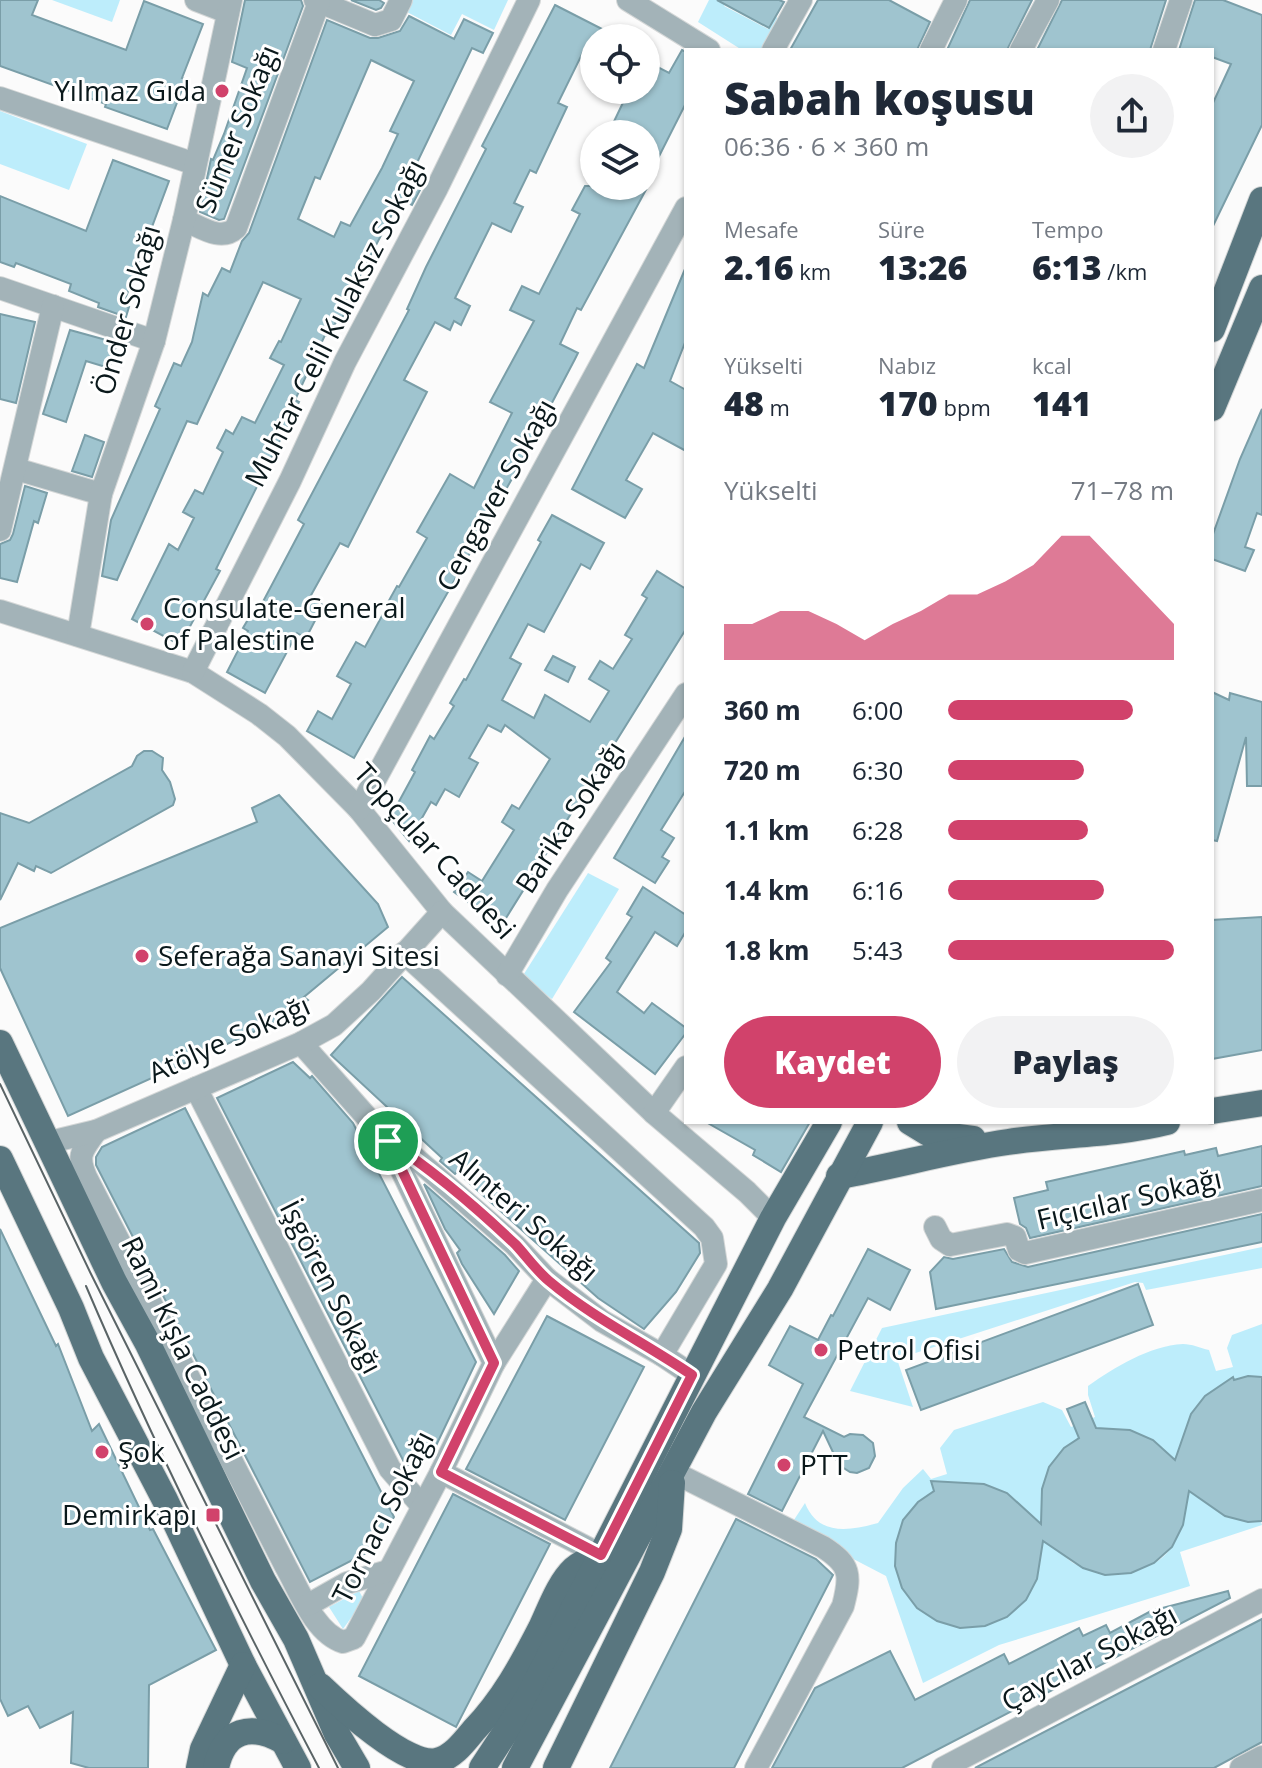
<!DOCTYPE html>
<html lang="tr">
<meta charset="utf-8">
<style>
:root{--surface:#fff;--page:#f2f2f3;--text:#1f2937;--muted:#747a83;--accent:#d1426b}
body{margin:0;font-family:"Open Sans",sans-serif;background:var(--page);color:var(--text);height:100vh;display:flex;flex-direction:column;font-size:30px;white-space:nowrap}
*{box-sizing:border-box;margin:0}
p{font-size:26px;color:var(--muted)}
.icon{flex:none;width:44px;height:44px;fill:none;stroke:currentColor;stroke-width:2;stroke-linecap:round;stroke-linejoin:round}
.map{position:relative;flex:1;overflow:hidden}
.details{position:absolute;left:684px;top:48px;width:530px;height:1076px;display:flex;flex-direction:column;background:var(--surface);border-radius:0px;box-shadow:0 2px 6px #0004}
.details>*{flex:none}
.fabs{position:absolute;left:580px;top:24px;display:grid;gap:16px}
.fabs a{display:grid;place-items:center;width:80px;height:80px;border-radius:50%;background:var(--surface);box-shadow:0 2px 6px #0004;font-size:40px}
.pin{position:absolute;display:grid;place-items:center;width:68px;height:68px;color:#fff;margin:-34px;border:4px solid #fff;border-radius:50%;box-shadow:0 2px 8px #0007}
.round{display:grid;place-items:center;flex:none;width:84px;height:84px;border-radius:42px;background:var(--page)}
.summary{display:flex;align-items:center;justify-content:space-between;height:136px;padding:0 40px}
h1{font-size:44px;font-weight:800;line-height:60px}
.stats{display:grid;grid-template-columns:repeat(3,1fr);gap:12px;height:136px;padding:8px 40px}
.stats div{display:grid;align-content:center}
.stats b{font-size:34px;font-weight:800}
.stats small{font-size:22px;font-weight:400}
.stats p{font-size:22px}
.chart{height:224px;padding:16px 40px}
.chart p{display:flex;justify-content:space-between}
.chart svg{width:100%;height:144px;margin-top:8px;fill:var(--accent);opacity:.7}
.cta{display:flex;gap:16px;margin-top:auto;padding:16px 40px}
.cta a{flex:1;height:92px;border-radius:48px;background:var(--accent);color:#fff;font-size:32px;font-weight:800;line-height:92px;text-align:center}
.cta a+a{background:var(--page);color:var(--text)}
ul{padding:0 40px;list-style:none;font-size:26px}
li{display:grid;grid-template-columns:128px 96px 1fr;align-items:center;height:60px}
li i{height:20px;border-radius:10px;background:var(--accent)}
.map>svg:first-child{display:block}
</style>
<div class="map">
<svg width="1262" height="1768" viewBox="0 0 1262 1768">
<rect width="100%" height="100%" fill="#fbfbfb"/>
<g fill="#bdedfb" fill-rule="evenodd">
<polygon points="52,0 120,0 112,22"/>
<polygon points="411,0 508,0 494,30 462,14 451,35 405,11"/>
<polygon points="709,0 726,0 724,6 768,29 776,17 779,19 761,50 742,50 698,22"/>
<polygon points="0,111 87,144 69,190 0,164"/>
<polygon points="588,873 619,889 552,999 522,977"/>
<polygon points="1262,1247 1262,1268 1146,1290 1143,1283 1135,1282 897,1359 913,1407 850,1391 882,1328"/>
<path d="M1262 1324V1377L1236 1379 1220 1386 1262 1525 1180 1552 1190 1586 999 1645 923 1683 886 1576 790 1526 805 1503C818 1536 849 1531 878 1523L903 1488 923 1469 931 1479 947 1474 940 1448 954 1430 1043 1402 1062 1410 1071 1427 1095 1417 1088 1395V1386C1115 1367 1149 1346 1183 1344 1192 1344 1200 1348 1209 1350L1216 1371 1233 1367 1227 1348 1232 1335ZM1045 1479 1185 1491C1186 1517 1178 1554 1150 1565 1140 1568 1124 1566 1113 1566 1104 1566 1091 1569 1083 1567 1061 1562 1044 1529 1042 1509 1041 1498 1043 1489 1045 1479ZM1040 1545C1042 1606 995 1642 937 1620Z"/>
<polygon points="359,1591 364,1600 343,1629 329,1607"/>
</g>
<g fill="#9fc4cf" stroke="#7a9ea8" stroke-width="2" fill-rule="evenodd">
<polygon points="0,0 38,0 32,15 126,50 144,1 203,24 182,78 186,79 167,129 105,107 106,104 0,66"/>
<polygon points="245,0 301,0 303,6 224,219 219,220 200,212 211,159 213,160 224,134 247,68 232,62"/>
<polygon points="351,0 379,0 384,3 381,8 376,10"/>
<polygon points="717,0 779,0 784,2 769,28"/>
<polygon points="818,0 889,0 930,22 917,50 790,50"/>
<polygon points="970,0 1032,0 1007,50 947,50"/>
<polygon points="1062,0 1166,0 1150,50 1037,50"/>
<polygon points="1195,0 1223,0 1262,15 1262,125 1212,228 1212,105 1231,64 1212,57 1212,50 1179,50"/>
<polygon points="555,5 604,30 600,38 594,38 593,52 585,48 558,103 567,107 536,173 530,170 514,203 523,207 511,232 492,223 455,298 470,306 461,325 454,321 450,330 435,322 404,380 427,392 348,547 340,543 310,597 323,605 306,638 297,633 265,693 227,672 248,631 243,628 253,611 257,613 304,524 298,520 409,310 407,309 426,267 486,149 482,146"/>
<path d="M409 16 454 39 464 19 493 33 483 53 472 48 413 171 427 177 412 205 400 199 352 291 355 292 342 318 339 316 329 336 325 335 295 400 299 402 216 569 220 571 180 645 132 619 169 544 178 550 194 518 183 512 195 490 203 494 223 452 217 448 226 430 233 434 242 417 255 423 284 365 270 358 279 341 281 342 301 299 263 282 197 424 187 421 117 580 102 576 111 520 160 409 155 406 174 363 181 366 192 342 203 293 208 296 222 268 230 272 242 241 249 233 327 20 370 38H378L400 31ZM371 60 414 81 390 131 398 134 382 168 350 226 341 222 334 237 298 219 315 177 320 179Z"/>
<polygon points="682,50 686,52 686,103 646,182 646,134 608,134 629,90 646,90 646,80 654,65 669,73"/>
<polygon points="113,160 169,181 123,305 129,307 126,317 98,307 99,303 69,291 71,284 16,263 14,267 0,262 0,196 86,231"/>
<polygon points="585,186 648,186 581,310 577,308 560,344 578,353 575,359 513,477 354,758 307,731 318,711 332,719 351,684 337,676 356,642 365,647 388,605 387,604 397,586 399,587 427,538 417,532 450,474 474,488 512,413 490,402 534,321 510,310 522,286 539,294 580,214 572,210"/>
<polygon points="685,269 686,340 670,381 686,390 686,451 653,433 626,480 642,489 625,518 572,489 637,364 644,368"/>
<polygon points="0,314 35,322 16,403 0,399"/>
<polygon points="70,330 117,343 109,368 86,361 66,422 43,414"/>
<polygon points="1262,409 1262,515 1257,513 1245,547 1254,550 1245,571 1212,559 1212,537 1240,459"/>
<polygon points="85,435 104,442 92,477 72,471"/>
<polygon points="25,486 47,493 38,523 34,521 17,582 0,578 0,544 10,540 13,534"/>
<polygon points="552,515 604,543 590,569 581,564 544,632 528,624 510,658 521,664 502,700 534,718 545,695 590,722 609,691 589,679 600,661 613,669 632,639 625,635 647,598 642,595 657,571 686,589 686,629 501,926 454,892 468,872 482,881 514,830 502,822 512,805 519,809 550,759 505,725 501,732 488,725 469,758 478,763 459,797 445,789 436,805 431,802 409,841 390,818 415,772 412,770 430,736 434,739 454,706 450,703 464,679 466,680 541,542 538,540"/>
<polygon points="553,656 575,667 568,682 545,670"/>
<polygon points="1212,692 1229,700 1230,693 1262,702 1262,786 1247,786 1246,737 1217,841 1212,840"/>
<polygon points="686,735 686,790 661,830 674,838 662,857 669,861 655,883 614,858"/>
<polygon points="144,751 152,751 163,758 162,770 170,782 175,799 173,805 51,873 36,866 34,871 18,863 0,900 0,813 29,823 132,766 137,756"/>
<polygon points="279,795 378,904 388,927 304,997 308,1000 291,1015 68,1116 0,968 0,928 257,822 252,808"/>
<polygon points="643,887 686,915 686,931 677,946 655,932 617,992 644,1013 652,1003 686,1028 686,1033 655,1074 574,1012 611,962 606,958 632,917 627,914"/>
<polygon points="1262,917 1262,1050 1212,1059 1212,920"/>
<polygon points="402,977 699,1243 700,1253 676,1292 644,1329 598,1298 457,1172 455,1174 440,1161 442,1158 331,1055"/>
<polygon points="293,1062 310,1078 312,1076 353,1123 476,1362 433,1452 406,1466 217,1098"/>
<polygon points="185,1108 394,1517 374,1549 310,1582 96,1165 96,1157 102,1147"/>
<polygon points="706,1122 810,1122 781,1172 753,1155 755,1150"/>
<polygon points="1262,1146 1262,1186 1030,1238 1026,1228 1020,1224 1014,1198 1048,1190 1046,1182 1184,1151 1185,1155 1216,1148 1218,1156"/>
<polygon points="424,1184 505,1255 519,1271 494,1314 462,1264 457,1253 460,1250 445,1229"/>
<polygon points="1262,1214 1262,1242 936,1309 930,1272 944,1257 953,1259 1004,1249 1012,1262 1028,1267"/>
<polygon points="0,1229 56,1346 58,1344 92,1431 99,1424 150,1530 153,1529 216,1650 149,1685 148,1768 89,1768 71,1763 73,1712 40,1728 28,1706 8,1716 0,1699"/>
<polygon points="868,1249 910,1270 890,1310 868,1298 804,1417 844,1437 850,1434 863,1435 873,1443 875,1456 869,1468 857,1473 850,1472 839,1465 823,1431 782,1511 748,1494 803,1384 769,1365 790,1326 818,1340 831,1315 833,1316"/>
<polygon points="1138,1284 1153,1325 921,1410 906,1370"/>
<polygon points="547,1316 644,1367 565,1520 466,1469"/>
<polygon points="1248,1376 1262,1377 1262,1521 1248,1522 1225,1516 1189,1491 1183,1525 1172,1547 1154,1563 1131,1573 1105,1575 1083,1568 1043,1541 1037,1579 1026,1600 1007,1617 985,1626 960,1628 937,1621 917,1608 902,1588 895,1566 896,1543 903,1520 918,1502 934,1491 931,1481 984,1484 1007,1493 1041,1524 1042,1489 1049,1467 1064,1448 1079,1438 1067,1409 1085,1402 1096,1428 1130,1430 1153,1440 1175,1460 1191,1414 1205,1396 1233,1377 1234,1380"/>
<polygon points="453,1494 550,1544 456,1727 359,1676"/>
<polygon points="736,1519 816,1559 833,1575 734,1768 610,1768"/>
<polygon points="1228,1591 1230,1598 902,1768 772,1768 815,1688 890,1651 915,1700 1004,1654 1009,1664 1079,1628 1083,1636 1106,1625 1110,1633 1151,1611"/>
<polygon points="1262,1619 1262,1742 1214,1768 975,1768"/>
</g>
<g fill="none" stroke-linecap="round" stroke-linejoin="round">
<g stroke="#d4d7d7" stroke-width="24">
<g id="minor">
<polyline points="196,0 227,12"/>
<polyline points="315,0 375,25 391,20 401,0"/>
<polyline points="628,0 709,50"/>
<polyline points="773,50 801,0"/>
<polyline points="931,50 956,0"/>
<polyline points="1021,50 1048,0"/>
<polyline points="1164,50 1181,0"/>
<polyline points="0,98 195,164"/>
<path d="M184 220C201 227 221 242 236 228L319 2"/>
<polyline points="0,288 154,341"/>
<polyline points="16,469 101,494"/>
<polyline points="0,530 53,306"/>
<polyline points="0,611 193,672 259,714 287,736 359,809 442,912 654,1113 747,1192 773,1218"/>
<polyline points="78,635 101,494 154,341 184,220 231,0"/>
<polyline points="193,672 290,481 345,362 437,188 529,0"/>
<polyline points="359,809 686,208"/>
<polyline points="404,953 704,1227 712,1238 716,1264 662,1355"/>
<polyline points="507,975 557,890 686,694"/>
<polyline points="301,1043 388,1141 415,1158 515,1245 547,1279 602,1321 662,1355 692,1375"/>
<polyline points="196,1088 390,1469 422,1506"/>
<polyline points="654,1113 686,1067"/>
<path d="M96 1131C83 1150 76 1154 86 1177L286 1567C300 1592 315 1633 343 1642L354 1638 441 1472 494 1363 547 1279"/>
<polyline points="388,1142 494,1363"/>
<polyline points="46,1143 96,1131 301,1043 334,1025 371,991 442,912"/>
<polyline points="935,1227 941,1239 950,1245 1007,1234 1015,1237 1019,1250 1025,1253 1262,1200"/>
<polyline points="441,1472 601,1555"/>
<path d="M673 1472 823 1547C851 1565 851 1575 843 1606L756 1768"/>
<polyline points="308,1605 347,1583 388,1571"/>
<polyline points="943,1768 1262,1600"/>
<polyline points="1241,1768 1262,1757"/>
</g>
</g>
<g stroke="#d4d7d7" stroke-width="28">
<g id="major">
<polyline points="1212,329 1262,200"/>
<polyline points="1212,408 1262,288"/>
<polyline points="0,1043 114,1282 148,1344 263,1581 296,1639 337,1734 357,1768"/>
<polyline points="1212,1111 1262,1103"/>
<polyline points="910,1122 928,1133 973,1139"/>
<polyline points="0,1159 71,1308 91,1358 165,1500 243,1665 298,1768"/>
<path d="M839 1176C896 1166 951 1150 1008 1142 1061 1134 1115 1135 1167 1122"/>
<path d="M320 1686C341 1706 407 1768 437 1761 453 1757 464 1742 474 1730 503 1700 522 1665 541 1628 550 1609 559 1583 574 1569 582 1562 591 1559 601 1555"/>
<polyline points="199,1768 203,1749 243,1665"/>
<path d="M216 1768C224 1729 251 1723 283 1741"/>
<polyline points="482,1768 528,1698 773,1218 829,1122"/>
<polyline points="515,1768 704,1412 780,1289 870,1122"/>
<polyline points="556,1768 652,1572 669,1529 672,1483"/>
</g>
</g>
<use href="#minor" stroke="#a3b3b8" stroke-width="22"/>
<use href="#major" stroke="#59767f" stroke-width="26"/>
<g stroke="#5a6466" stroke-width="2">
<polyline points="0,1084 90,1272 338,1768"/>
<path d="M86 1286C156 1450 236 1610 319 1768"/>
</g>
</g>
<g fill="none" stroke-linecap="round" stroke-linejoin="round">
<g stroke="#fff" stroke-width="16">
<path id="route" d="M388 1141C433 1170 477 1208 516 1245 527 1257 537 1271 549 1281 593 1318 645 1343 692 1375L601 1555 441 1472 494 1363Z"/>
</g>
<use href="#route" stroke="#d1426b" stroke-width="10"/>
</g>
<g fill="#d1426b" stroke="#fff" stroke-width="3">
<circle cx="222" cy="91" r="8"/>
<circle cx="147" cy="624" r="8"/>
<circle cx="142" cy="956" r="8"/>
<circle cx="821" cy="1350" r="8"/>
<circle cx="102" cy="1452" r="8"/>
<circle cx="784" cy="1465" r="8"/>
<rect x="205" y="1507" width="16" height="16" rx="4"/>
</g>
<g text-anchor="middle" stroke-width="6" stroke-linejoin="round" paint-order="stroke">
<g font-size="28" fill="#0a181b" stroke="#fff" text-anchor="start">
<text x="206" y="101" text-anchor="end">Yılmaz Gıda</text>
<text x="163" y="618">Consulate-General<tspan x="163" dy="32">of Palestine</tspan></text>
<text x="158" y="966">Seferağa Sanayi Sitesi</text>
<text x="837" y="1360">Petrol Ofisi</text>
<text x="118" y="1462">Şok</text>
<text x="800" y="1475">PTT</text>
<text x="197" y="1525" text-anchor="end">Demirkapı</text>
</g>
<g font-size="28" fill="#0a181b" stroke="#fff">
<text transform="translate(237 129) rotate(-68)" y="10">Sümer Sokağı</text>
<text transform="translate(127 310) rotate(-74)" y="10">Önder Sokağı</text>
<text transform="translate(335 323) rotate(-63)" y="10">Muhtar Celil Kulaksız Sokağı</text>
<text transform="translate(496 495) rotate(-61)" y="10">Cengaver Sokağı</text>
<text transform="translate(570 817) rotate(-57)" y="10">Barika Sokağı</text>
<text transform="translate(435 851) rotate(48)" y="10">Topçular Caddesi</text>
<text transform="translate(229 1039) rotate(-24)" y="10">Atölye Sokağı</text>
<text transform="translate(1129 1199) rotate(-13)" y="10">Fıçıcılar Sokağı</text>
<text transform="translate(524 1215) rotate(41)" y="10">Alınteri Sokağı</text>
<text transform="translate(331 1287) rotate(63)" y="10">İşgören Sokağı</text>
<text transform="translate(183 1348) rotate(64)" y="10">Rami Kışla Caddesi</text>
<text transform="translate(383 1517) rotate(-63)" y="10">Tornacı Sokağı</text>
<text transform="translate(1089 1658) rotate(-28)" y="10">Çaycılar Sokağı</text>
</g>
</g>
</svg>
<div class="fabs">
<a><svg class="icon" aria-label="locate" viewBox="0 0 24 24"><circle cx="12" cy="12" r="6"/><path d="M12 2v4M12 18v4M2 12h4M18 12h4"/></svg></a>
<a><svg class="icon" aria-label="layers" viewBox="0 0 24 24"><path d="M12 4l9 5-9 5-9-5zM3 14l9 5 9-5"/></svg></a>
</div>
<div class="pin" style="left:388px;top:1141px;background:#1e9e55"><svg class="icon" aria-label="arrive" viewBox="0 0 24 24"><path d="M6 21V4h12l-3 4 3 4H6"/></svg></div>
<section class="details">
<div class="summary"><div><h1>Sabah koşusu</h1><p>06:36 · 6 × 360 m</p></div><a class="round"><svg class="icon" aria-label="share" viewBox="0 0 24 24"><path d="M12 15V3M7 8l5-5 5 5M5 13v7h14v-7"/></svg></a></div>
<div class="stats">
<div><p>Mesafe</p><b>2.16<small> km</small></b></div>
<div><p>Süre</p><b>13:26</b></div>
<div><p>Tempo</p><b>6:13<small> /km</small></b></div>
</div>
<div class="stats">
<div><p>Yükselti</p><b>48<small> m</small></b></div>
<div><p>Nabız</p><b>170<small> bpm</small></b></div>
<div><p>kcal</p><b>141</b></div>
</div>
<div class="chart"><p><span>Yükselti</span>71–78 m</p>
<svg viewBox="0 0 160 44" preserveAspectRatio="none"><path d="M0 44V33L10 33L20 29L30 29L40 33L50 38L60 33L70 29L80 24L90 24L100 20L110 15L120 6L130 6L140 15L150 24L160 33V44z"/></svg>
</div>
<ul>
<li><b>360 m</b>6:00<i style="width:82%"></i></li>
<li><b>720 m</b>6:30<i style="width:60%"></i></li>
<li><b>1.1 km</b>6:28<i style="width:62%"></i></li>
<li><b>1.4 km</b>6:16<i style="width:69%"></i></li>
<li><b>1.8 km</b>5:43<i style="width:100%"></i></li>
</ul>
<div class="cta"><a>Kaydet</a><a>Paylaş</a></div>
</section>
</div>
